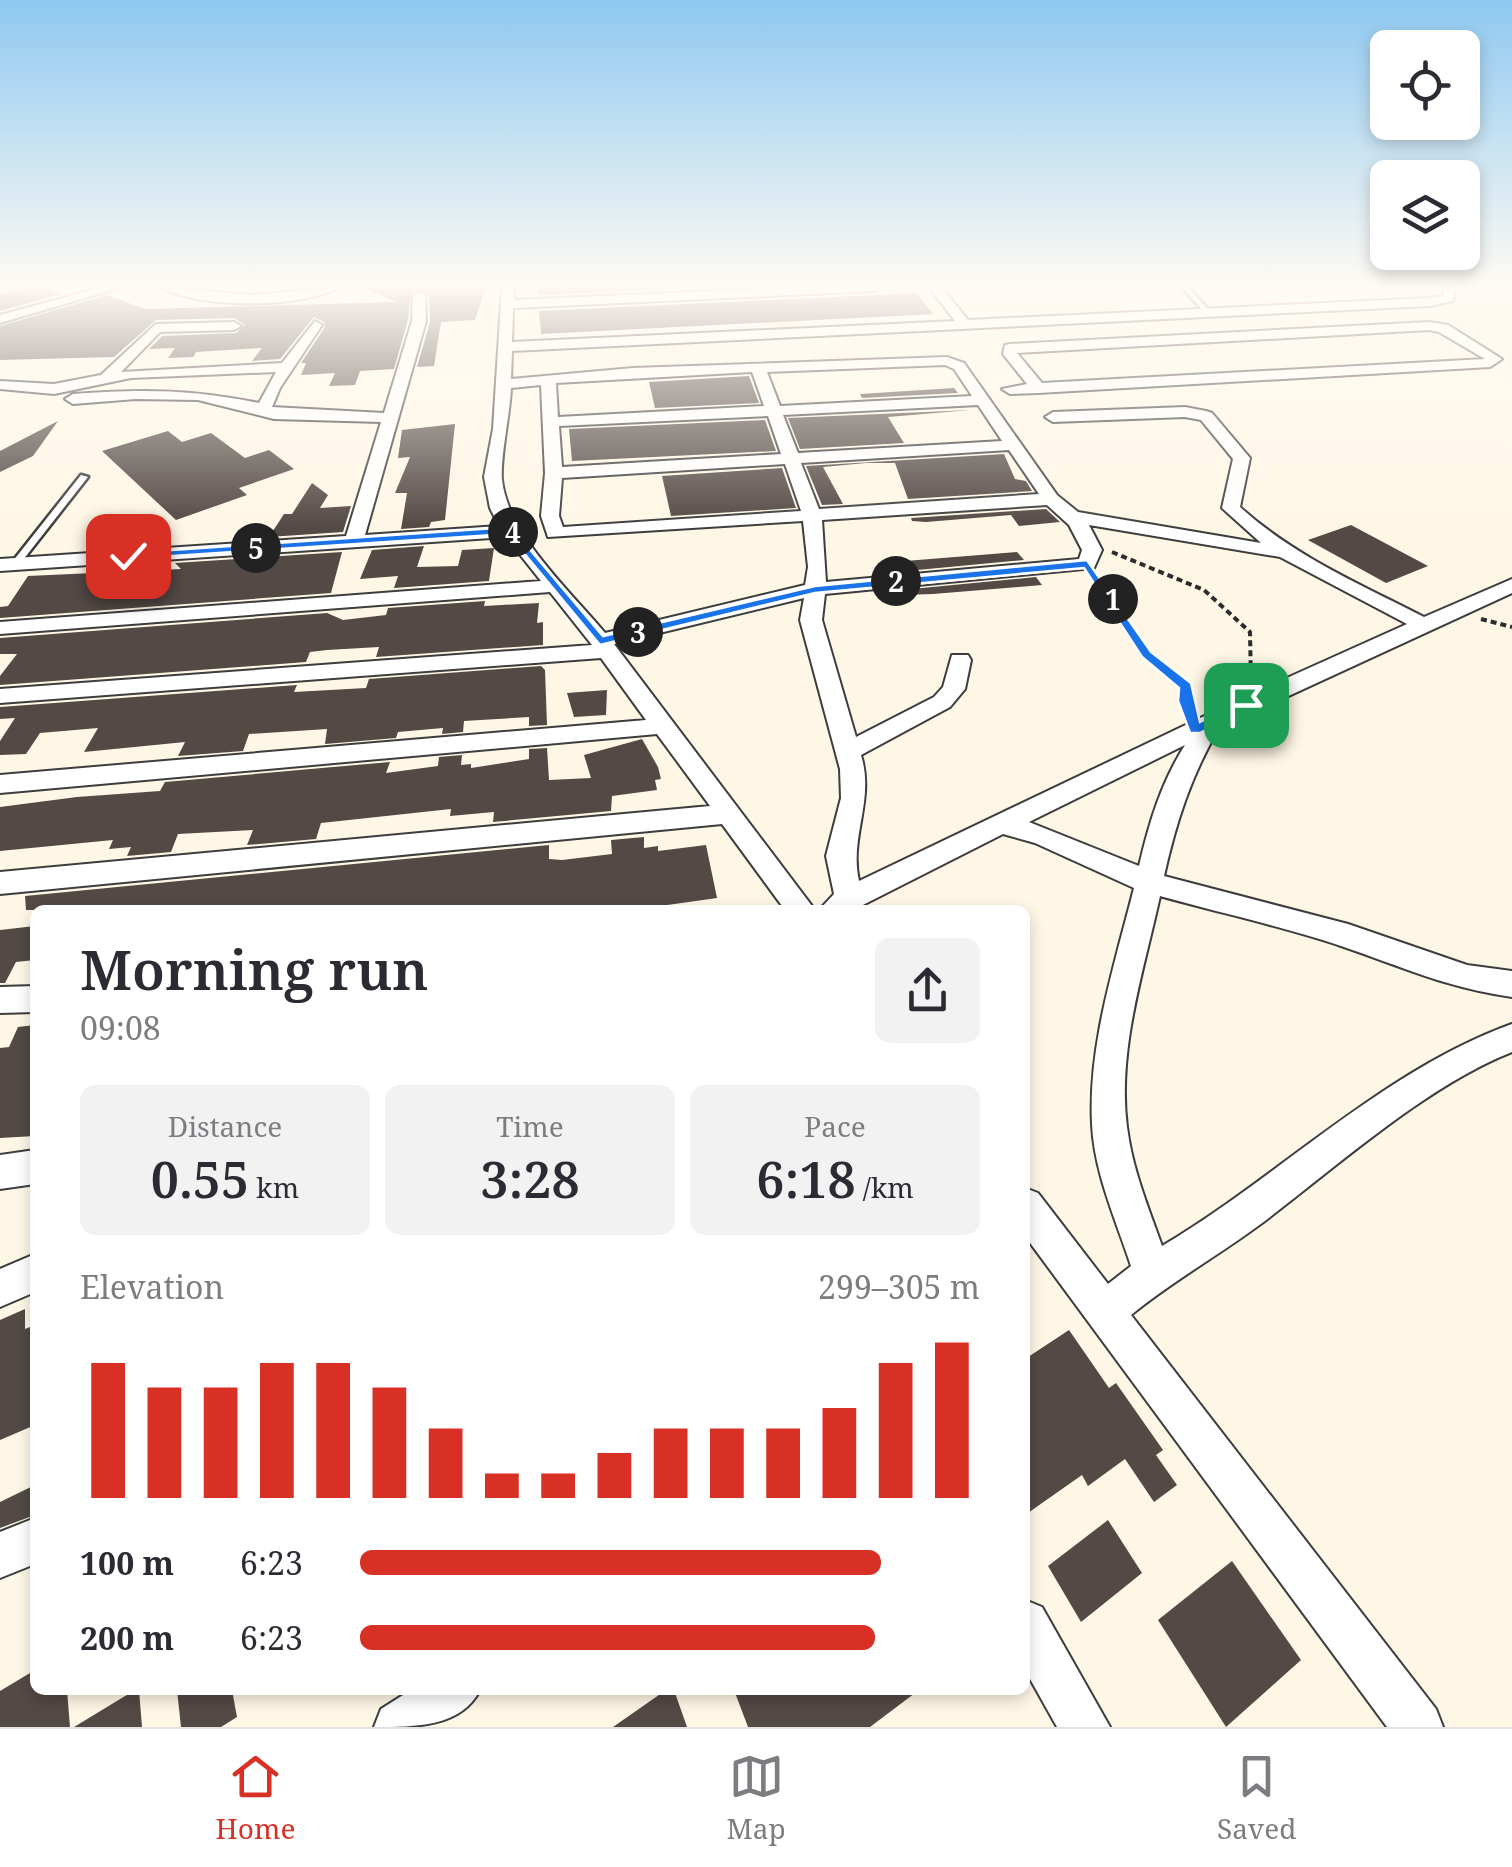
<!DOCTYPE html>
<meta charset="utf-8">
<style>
:root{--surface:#fff;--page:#f2f2f3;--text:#2b2b33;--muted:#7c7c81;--line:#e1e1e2;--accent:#d93025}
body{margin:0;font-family:"Noto Serif",serif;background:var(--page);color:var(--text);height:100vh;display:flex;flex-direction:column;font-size:38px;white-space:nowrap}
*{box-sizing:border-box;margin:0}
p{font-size:32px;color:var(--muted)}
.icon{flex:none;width:55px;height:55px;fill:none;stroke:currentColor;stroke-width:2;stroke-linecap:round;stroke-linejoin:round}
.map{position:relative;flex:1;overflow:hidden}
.details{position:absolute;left:30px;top:905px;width:1000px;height:790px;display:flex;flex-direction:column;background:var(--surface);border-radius:15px;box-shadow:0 5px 15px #0003}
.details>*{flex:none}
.tools{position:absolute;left:1370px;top:30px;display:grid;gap:20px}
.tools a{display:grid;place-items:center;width:110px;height:110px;border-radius:15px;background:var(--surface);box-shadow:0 5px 15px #0003;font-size:50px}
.pin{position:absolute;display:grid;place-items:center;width:85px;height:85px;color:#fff;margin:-42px;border-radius:20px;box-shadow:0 5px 15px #0006}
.km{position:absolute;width:50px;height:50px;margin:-25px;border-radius:50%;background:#222;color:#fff;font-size:28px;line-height:50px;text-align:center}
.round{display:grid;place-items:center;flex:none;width:105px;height:105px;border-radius:15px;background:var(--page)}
.overview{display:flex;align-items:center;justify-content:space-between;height:170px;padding:0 50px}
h1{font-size:55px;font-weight:600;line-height:75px}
.metrics{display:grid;grid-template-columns:repeat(3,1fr);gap:15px;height:170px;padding:10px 50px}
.metrics div{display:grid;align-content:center;border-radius:15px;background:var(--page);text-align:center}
.metrics b{font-size:50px;font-weight:600}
.metrics small{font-size:28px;font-weight:400}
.metrics p{font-size:28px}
.chart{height:280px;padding:20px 50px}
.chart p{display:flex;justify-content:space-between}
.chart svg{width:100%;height:180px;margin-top:10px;stroke:var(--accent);stroke-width:6}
ul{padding:0 50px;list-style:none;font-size:32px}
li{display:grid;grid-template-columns:160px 120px 1fr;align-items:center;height:75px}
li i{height:25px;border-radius:12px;background:var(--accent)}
.tabs{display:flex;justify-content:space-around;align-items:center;height:140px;border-top:2px solid var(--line);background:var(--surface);font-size:28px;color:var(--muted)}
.tabs a{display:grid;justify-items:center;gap:5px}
.tabs .on{color:var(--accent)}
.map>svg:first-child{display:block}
</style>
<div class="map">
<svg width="1512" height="1727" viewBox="0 0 1512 1727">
<rect width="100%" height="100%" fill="#fff7e6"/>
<g fill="#534945">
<polygon points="26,287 43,287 61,294 0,311 0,294"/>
<polygon points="361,287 486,287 475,320 441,322 434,366 417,367 430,322 429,296 421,289 411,293 408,320 394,369 360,371 355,385 329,386 335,373 301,375 306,363 301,363 325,327 324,322 314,317 280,359 252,361 262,348 196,352 193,357 168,358 175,348 149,349 162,336 236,333 245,325 234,318 156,320 114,357 0,360 0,326 107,295 145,309 396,302"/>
<polygon points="537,287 667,287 668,289 538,295"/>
<polygon points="917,293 933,314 541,334 539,311"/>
<polygon points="749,376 759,403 655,408 649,382"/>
<polygon points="954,388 958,393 862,398 860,394"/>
<polygon points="971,410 888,417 904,443 800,449 788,418"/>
<polygon points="765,420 776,451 572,461 569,429"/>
<polygon points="58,421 33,456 0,472 0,451"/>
<polygon points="455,424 445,520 431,522 429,527 401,529 407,493 395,493 410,457 398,458 402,430"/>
<polygon points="168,431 182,442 211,433 245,458 269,450 294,469 239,488 247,495 176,520 102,451"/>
<polygon points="1004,454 1015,479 1026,481 1032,491 908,499 895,463 866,463 823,467 843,504 822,505 806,466"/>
<polygon points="782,468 796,508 671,516 662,476"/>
<polygon points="312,483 328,495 320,508 351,506 343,532 269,537 284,514 292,514"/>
<polygon points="1046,509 1060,522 1019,526 1011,515 926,522 912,521 911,518"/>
<polygon points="1351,525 1428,566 1386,583 1308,540"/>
<polygon points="424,546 417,567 458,566 462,550 494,548 489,581 394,588 398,576 360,579 372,550"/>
<polygon points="342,552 331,593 0,618 0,607 8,606 28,576 181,569 175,563"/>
<polygon points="1017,552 1024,560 896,572 893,562"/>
<polygon points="1036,577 1042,585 933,594 903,595 901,590"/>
<polygon points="485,601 484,606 539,603 537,623 543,622 543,645 376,657 379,647 327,650 310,652 306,662 0,685 0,676 17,654 0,654 0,638 327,613 343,620 386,615 388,608"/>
<polygon points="541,666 545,670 547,725 529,726 529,717 464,721 463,732 442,734 443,728 398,732 396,738 325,744 327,729 249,734 243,751 178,756 185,742 84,752 98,728 40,733 26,754 0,755 0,741 15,718 0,719 0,707 297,685 294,692 366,688 369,679"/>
<polygon points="607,690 606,715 574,717 567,693"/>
<polygon points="642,739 658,767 661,779 655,780 657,790 612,796 611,811 493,822 494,812 450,816 451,809 321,823 316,839 247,845 253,830 178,834 171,852 127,856 131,847 109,849 113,840 0,851 0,807 77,797 160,791 165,782 390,762 386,773 438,766 439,757 462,755 461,765 471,764 471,768 529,759 529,749 547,748 549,780 591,778 584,755"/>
<polygon points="644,837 644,848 658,846 658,851 706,845 717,898 632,910 626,910 626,906 586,910 26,910 25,896 549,845 549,859 562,860 612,854 611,840"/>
<polygon points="35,926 35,960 16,962 5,983 0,983 0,930"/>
<polygon points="35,1025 35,1136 0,1138 0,1048 9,1047 18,1027"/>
<polygon points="25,1309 25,1329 30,1327 35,1425 0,1440 0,1320"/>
<polygon points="1069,1330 1109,1388 1116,1383 1163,1450 1156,1455 1177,1485 1154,1502 1125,1459 1088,1486 1082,1475 1025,1515 1025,1359"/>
<polygon points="35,1485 35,1515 0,1528 0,1502"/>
<polygon points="1108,1520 1142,1573 1081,1622 1048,1566"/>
<polygon points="1232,1561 1301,1660 1226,1727 1158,1620"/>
<polygon points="35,1670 35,1690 67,1690 70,1727 0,1727 0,1691"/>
<polygon points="135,1690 139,1690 142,1727 74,1727"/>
<polygon points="177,1690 232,1690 237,1717 221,1727 181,1727"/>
<polygon points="666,1690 674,1690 687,1727 613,1727"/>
<polygon points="734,1690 919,1690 870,1727 748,1727"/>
</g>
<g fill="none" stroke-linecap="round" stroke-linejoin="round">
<g stroke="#3d3d3d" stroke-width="5">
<g id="lane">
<polygon points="1182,287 1188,287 1209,311 1209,313 1205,313"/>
<polygon points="81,475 88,477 19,565 13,565 13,561"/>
</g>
</g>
<g stroke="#3d3d3d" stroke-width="4">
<g id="street">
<polygon points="103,287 122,287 0,323 0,315"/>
<path d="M161 287 250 295 339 287C302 309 198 309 161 287Z"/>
<path d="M502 287H514V300L800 287H880L874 291 513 308 512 342 955 321 929 287H941L968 320 1430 298 1443 296V287H1455L1453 301 1430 306 512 351 511 379 633 368 947 357 964 363 1057 495 1078 512 1261 543 1222 508 1233 459 1201 420 1185 417 1053 422 1045 417 1053 412 1185 407 1206 411 1212 413 1250 458 1240 507C1294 556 1360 584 1424 617L1512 579V593L1219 728C1191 776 1176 822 1164 876L1348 924 1467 965 1512 971V997C1444 987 1403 967 1341 946 1282 926 1220 913 1160 896 1144 970 1117 1050 1127 1127 1132 1168 1148 1207 1162 1246 1280 1176 1382 1071 1512 1024V1052C1425 1086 1333 1170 1258 1226 1216 1257 1171 1282 1131 1315L1436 1709 1443 1727H1387L1025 1236V1188L1038 1193 1108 1284 1131 1266C1116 1220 1094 1172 1092 1124 1088 1044 1115 964 1134 888L1035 843 1003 834 853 910H819L834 894 826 856 841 798 840 769 800 620 804 598 614 644 815 910H785L722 824 0 894V872L710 806 657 734 0 793V775L646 720 601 658 0 703V689L592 645 550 592 0 634V622L541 581 506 537 0 571V559L346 536 381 422 274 419 198 400 136 399 73 404 65 399 73 394C142 389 191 389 259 403L276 372 131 378 54 394 0 389V381L54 384 101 375 156 324 234 322 241 326 234 330 160 332 121 372 282 363 315 321 322 325 280 388 272 407 384 413 412 321 413 296 419 292 425 296 426 321 365 535 499 526 490 508 484 477 493 429ZM945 365 954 369 972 396 780 406 767 372ZM752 372 764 406 558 417 556 383ZM541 385 545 473 541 516 548 537 803 521 808 567 805 585 605 633C571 592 508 535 502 480 500 457 510 415 511 388ZM978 405 1002 441 798 453 783 415ZM768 416 781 454 562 467 559 426ZM1009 450 1039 494 819 509 801 463ZM785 464 801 511 563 527 559 516 562 478ZM1047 505 1069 525 1082 550 1079 559 826 582 822 520ZM1089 525 1280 557 1407 624 1238 700 859 881C849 836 875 801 861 755L950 707 965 689 971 660 968 655H952L943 687 934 697 856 737 822 620 825 594 1094 568 1102 550ZM1185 745C1161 783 1149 823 1139 866L1029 822Z"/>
<path d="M1429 322 1448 325 1502 359 1490 367 1038 393 1010 394 1002 389 1027 384 1003 354 1005 345 1010 344ZM1429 330 1439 332 1485 359 1042 383 1017 353Z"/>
<polygon points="35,986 35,1012 0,1013 0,987"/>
<polygon points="35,1150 35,1184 0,1189 0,1155"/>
<polygon points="35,1254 35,1292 0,1307 0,1269"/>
<polygon points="35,1518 35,1564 0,1578 0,1532"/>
<polygon points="1025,1600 1042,1607 1110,1727 1057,1727 1025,1670"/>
<path d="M411 1690H480C461 1727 416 1727 374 1727L381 1709Z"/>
</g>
</g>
<g stroke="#2c2c2c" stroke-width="4" stroke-dasharray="6 4" stroke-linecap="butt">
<polyline points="1112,552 1204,590 1250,632 1251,684"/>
<polyline points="1098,578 1146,655 1186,686 1189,713"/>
<polyline points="1481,619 1512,627"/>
</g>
<use href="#lane" fill="#fff" fill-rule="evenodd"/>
<use href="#street" fill="#fff" fill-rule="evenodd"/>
</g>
<linearGradient id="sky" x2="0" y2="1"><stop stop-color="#8ec8f0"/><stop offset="0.54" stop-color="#fffbf4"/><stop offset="1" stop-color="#fffbf4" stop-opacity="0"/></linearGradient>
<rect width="1512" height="528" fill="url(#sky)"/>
<polygon fill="#1a73e8" stroke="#fff" stroke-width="2.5" points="511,527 603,636 815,586 1087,560 1151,652 1191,683 1200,722 1241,702 1253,705 1200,733 1190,733 1178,701 1179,688 1142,657 1084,568 815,593 600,645 508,534 128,559 123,556 128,553"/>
</svg>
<div class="tools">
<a><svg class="icon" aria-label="locate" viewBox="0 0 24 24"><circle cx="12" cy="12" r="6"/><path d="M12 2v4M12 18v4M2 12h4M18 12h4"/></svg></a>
<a><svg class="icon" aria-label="layers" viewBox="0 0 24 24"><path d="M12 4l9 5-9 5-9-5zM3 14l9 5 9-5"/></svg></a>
</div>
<div class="pin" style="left:1246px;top:705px;background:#1e9e55"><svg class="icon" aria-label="arrive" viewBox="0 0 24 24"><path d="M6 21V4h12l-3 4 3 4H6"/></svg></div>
<div class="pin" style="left:128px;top:556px;background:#d93025"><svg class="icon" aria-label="check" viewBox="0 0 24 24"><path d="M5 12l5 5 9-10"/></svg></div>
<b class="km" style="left:1113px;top:599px">1</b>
<b class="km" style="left:896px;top:581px">2</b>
<b class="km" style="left:638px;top:632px">3</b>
<b class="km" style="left:513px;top:532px">4</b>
<b class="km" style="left:256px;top:548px">5</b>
<section class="details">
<div class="overview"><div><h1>Morning run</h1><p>09:08</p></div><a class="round"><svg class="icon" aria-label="share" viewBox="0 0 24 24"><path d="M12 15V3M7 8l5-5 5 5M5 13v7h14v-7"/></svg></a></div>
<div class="metrics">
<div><p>Distance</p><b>0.55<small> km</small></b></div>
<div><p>Time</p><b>3:28</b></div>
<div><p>Pace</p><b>6:18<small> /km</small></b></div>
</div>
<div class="chart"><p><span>Elevation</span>299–305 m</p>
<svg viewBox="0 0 160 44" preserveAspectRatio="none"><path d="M5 44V11M15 44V17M25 44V17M35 44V11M45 44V11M55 44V17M65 44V27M75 44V38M85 44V38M95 44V33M105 44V27M115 44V27M125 44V27M135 44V22M145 44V11M155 44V6"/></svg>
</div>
<ul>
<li><b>100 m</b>6:23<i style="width:84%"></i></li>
<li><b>200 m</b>6:23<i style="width:83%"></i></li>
</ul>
</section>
</div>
<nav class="tabs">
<a class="on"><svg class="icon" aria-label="home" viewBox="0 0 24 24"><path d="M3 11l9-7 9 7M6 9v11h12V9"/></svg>Home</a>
<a><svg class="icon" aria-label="map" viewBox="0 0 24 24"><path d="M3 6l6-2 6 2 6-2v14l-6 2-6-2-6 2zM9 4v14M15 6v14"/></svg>Map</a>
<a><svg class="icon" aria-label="saved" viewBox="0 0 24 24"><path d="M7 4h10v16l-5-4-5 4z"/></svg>Saved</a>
</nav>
